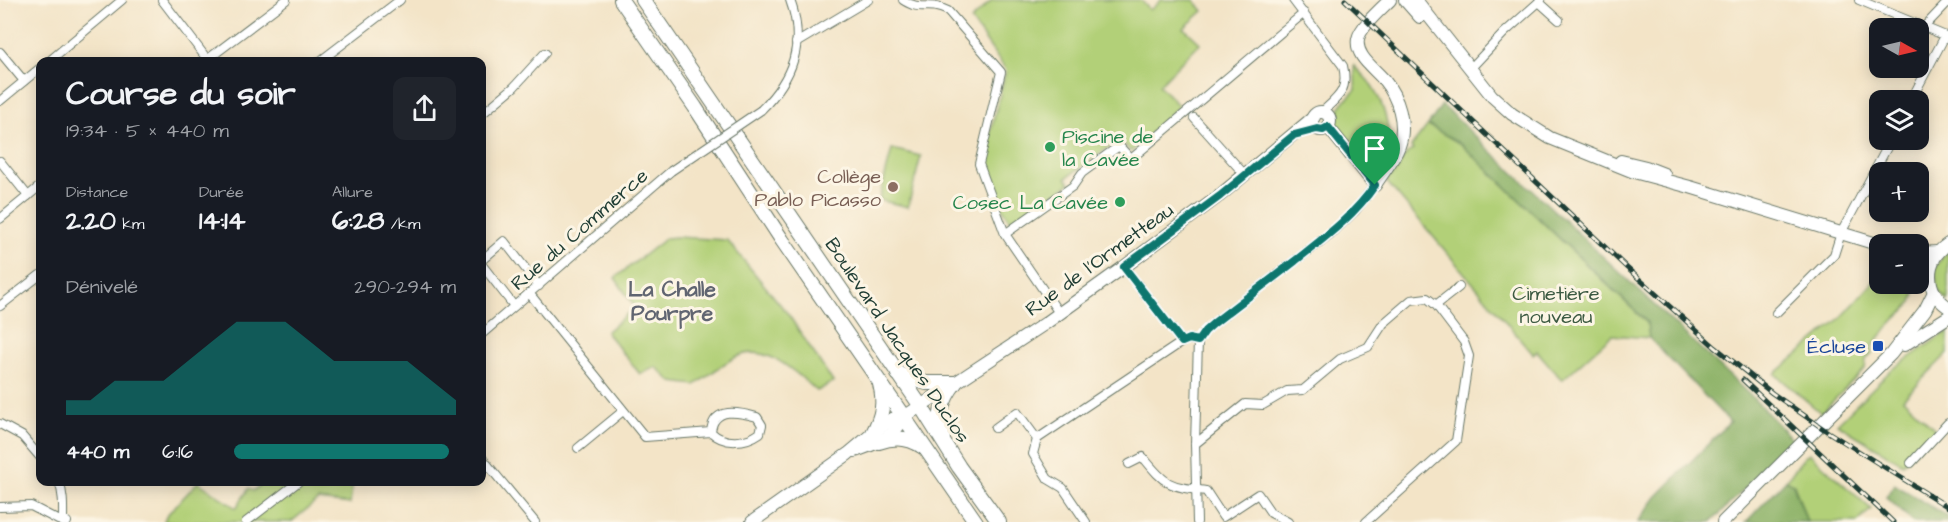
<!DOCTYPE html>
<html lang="fr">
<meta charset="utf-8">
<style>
:root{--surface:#171b24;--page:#20242c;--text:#f1f3f6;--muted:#9ea1a6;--accent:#0f766e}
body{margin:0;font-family:"Architects Daughter",sans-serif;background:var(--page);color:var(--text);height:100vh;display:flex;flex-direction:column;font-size:22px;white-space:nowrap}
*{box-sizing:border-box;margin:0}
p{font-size:20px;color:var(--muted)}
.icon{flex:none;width:33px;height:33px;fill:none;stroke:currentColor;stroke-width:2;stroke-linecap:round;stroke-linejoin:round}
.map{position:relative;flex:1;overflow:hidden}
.details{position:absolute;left:36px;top:57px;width:450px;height:429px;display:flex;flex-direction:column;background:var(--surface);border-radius:12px;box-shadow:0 3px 15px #0003}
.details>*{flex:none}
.needle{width:39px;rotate:98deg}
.controls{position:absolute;left:1869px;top:18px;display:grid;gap:12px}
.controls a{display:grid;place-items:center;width:60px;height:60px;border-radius:12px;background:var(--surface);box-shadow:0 3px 15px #0003;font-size:30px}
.pin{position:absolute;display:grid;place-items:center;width:51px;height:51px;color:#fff;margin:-62px -26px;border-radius:50% 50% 50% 0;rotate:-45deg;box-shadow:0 0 6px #0007}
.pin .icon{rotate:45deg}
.round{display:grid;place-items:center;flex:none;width:63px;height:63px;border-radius:12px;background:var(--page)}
.overview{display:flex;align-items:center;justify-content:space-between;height:102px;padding:0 30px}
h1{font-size:33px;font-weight:800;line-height:45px}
.figures{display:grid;grid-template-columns:repeat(3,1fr);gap:9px;height:102px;padding:6px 30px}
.figures div{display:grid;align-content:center}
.figures b{font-size:26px;font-weight:800}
.figures small{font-size:16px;font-weight:400}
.figures p{font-size:16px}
.chart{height:168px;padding:12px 30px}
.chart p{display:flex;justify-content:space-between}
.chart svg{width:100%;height:108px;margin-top:6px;fill:var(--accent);opacity:.7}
ul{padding:0 30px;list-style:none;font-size:20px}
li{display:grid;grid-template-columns:96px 72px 1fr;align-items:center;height:45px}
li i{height:15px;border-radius:8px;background:var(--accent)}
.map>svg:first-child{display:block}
</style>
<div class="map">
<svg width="1948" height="522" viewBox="0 0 1948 522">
<rect width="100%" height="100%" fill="#fcf5e5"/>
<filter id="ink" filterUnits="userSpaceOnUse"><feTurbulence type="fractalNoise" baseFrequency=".0167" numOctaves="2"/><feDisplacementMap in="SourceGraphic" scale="12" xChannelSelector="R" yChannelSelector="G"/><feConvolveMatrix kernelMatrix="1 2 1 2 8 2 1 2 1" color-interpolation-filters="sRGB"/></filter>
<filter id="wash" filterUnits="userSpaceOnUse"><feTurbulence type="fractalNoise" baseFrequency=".008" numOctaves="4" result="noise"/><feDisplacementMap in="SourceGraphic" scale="24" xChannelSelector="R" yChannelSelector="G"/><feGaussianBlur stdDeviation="1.35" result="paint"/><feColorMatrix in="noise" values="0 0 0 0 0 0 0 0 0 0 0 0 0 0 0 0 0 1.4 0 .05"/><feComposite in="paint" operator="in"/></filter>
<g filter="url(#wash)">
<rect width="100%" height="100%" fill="#f3e4c7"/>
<g fill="#b2d078" stroke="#688656" stroke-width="1.5">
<polygon points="992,0 1141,0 1150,10 1161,0 1194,0 1203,11 1184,28 1200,43 1159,85 1179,106 1131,152 1120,139 1066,178 1070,183 1012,223 1002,208 984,159 1006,70 971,20"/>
<path d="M1354 66C1359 71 1365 77 1370 83 1385 103 1402 155 1372 168L1336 127C1336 107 1342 103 1356 90Z"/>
<polygon points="1428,125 1461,144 1647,323 1649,338 1612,335 1562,380 1537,351 1533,354 1386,181 1407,153 1413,150 1411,147"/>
<polygon points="892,149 921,156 908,207 879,200"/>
<path d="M677 237 727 240 788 314 833 382 817 391C795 372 765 341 734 358 721 365 708 376 695 385L672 382 656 367 640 374 606 332 635 307 615 278 666 238Z"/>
<polygon points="1948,249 1948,301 1937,289 1935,268"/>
<path d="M1879 276 1880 284H1915C1916 305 1908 306 1894 320 1886 329 1879 338 1872 347V353L1866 359 1865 369 1821 413 1775 374 1842 317Z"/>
<polygon points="1948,331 1948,353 1903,399 1936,430 1903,464 1837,424 1891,370"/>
<path d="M1809 453 1871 509 1858 522H1807L1794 484 1786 480C1795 471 1799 461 1809 453Z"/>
<polygon points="198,482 236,508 249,488 253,491 265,482 353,482 350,504 318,500 291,522 164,522 166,516"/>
</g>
<g fill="#8db268" stroke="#56784e" stroke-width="1.5">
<polygon points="1442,105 1754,399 1794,441 1711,522 1638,522 1656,497 1730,422 1649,338 1647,322 1461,144 1428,125"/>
<polygon points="1786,480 1793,484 1807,522 1746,522"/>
<polygon points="1894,484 1948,517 1948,522 1913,522 1886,497"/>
</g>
</g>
<g filter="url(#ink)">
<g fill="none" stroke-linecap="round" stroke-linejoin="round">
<g stroke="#697767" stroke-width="10">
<g id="street">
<polyline points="162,0 207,59"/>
<path d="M903 0C923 13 925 0 948 11L1001 72 979 164 1005 234"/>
<path d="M1293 0 1343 66C1349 91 1338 97 1321 113"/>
<polyline points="1859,0 1948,37"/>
<polyline points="1539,2 1559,20"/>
<polyline points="1925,26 1948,2"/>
<polyline points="796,43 868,0"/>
<polyline points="0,52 24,81"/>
<polyline points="48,62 122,0"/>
<polyline points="204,62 286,0"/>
<polyline points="319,62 400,0"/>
<polyline points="1470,69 1504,33 1541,0"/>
<polyline points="1911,100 1945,36"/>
<polyline points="0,101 40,68"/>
<path d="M761 110C793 78 806 44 790 0"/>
<polyline points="482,114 514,87 545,53"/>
<polyline points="1194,118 1245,175"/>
<polyline points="0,161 28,196"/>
<polyline points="0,219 40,186"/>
<polyline points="482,260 504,241 539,286"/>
<polyline points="482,265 514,306"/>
<polyline points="1124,267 1182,342"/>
<path d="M529 293 645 437 711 432C724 445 746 443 760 433L762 425 757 417C739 412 713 406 711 432"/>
<polyline points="0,306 40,275"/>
<polyline points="1059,313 1005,234 1073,186 1082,173 1119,146 1131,159 1304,13"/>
<polyline points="1776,313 1834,255 1841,233 1891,140"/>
<polyline points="482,334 671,171"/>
<polyline points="0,424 22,436 40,457"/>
<polyline points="995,428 1017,412 1037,439 1033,454 1048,479 1063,488 1086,522"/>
<polyline points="1037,439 1182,342 1189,339 1198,341 1205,331 1214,323 1334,231 1355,211 1375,185"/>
<polyline points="1195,444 1245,404 1263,405 1287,391 1303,390 1340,359 1368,347 1383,324 1411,300 1427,298 1436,305 1459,287"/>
<polyline points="578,448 623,411"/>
<polyline points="482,458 535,522"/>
<polyline points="1911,463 1948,423"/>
<path d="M1129 464 1143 457C1166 486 1169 486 1206 491L1223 517 1258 494 1271 513 1288 522"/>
<path d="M59 482C64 495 63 508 63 522"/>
<polyline points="0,507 31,506 58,520 67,522"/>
<polyline points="246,522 298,482"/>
<polyline points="1197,522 1195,444 1198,341"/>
<polyline points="1366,522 1456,441 1469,356 1464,342 1436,305"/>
</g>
</g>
<g stroke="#697767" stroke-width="14">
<g id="secondary">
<polyline points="1405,0 1420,17"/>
<polyline points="1416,0 1492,96 1512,114 1550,138 1634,172 1690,187 1880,245"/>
<circle cx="1321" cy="121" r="9"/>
<path d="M1328 127 1375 185C1383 172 1394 160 1399 146 1407 124 1398 97 1384 80 1374 68 1355 56 1358 39 1360 27 1382 8 1390 0"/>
<polyline points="1621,161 1646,167 1664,174"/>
<path d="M1948 244C1924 260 1924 291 1948 307"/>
<polyline points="1918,253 1938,252"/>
<polyline points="1904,345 1948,317"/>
<path d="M855 451C877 443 894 438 904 417"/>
<polyline points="752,522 848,454 873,433 892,419 904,417 955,383 1046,323 1124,267 1219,196 1314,117"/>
<polyline points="1723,522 1891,354 1925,310 1934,292"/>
</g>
</g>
<g stroke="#697767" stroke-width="16">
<g id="primary">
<polyline points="621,0 695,107 782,240 976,522"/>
<polyline points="643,0 920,405 959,467 999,522"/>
<polyline points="898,374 926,383 955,383"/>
<path d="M873 433C882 416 885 403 880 384"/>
<path d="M943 437C937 416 942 400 955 383"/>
<path d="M879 442C895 436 909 437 923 447"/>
</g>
</g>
<use href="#street" stroke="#fff" stroke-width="8"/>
<use href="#secondary" stroke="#fff" stroke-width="12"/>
<use href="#primary" stroke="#fff" stroke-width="14"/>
<g stroke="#1f3d34" stroke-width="5">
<g id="rail">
<polyline points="1345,0 1627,268 1715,347 1772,393 1828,432 1948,507"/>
<polyline points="1743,380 1893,522"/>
</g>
</g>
<use href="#rail" stroke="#fcf5e5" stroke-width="3" stroke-dasharray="9" stroke-linecap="butt"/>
<g stroke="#697767" stroke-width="10" stroke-linecap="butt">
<polyline id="street-bridge" points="671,171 761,110"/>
</g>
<use href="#street-bridge" stroke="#fff" stroke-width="8"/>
</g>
</g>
<g fill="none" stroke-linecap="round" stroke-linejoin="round" filter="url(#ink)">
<g stroke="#fff" stroke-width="12">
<path id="route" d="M1328 127 1375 185C1354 216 1324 238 1295 261 1268 282 1241 302 1214 323L1205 331 1198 341 1189 339 1182 342 1124 267 1220 196 1294 135 1317 129 1323 130Z"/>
</g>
<use href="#route" stroke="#0f766e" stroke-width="8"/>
</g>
<g fill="#2e9e5b" stroke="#fcf5e5" stroke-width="2">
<circle cx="1050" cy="147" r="6"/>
<circle cx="1120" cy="202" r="6"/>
</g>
<circle fill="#8d6e63" stroke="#fcf5e5" stroke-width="2" cx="893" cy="187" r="6"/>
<rect fill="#1a4fb4" stroke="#fcf5e5" stroke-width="2" x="1872" y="340" width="12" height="12" rx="3"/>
<g text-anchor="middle" stroke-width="6" stroke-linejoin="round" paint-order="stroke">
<g font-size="20" fill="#27864d" stroke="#fcf5e5" text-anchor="start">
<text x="1062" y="143">Piscine de<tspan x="1062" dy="23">la Cavée</tspan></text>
<text x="1108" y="209" text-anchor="end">Cosec La Cavée</text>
</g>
<g font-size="20" fill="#785e54" stroke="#fcf5e5" text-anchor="end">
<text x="881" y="183">Collège<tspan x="881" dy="23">Pablo Picasso</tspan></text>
</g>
<g font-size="20" fill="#1f3d34" stroke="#fcf5e5">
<text transform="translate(579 229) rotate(-41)" y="7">Rue du Commerce</text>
<text transform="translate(1099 259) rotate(-36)" y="7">Rue de l'Ormetteau</text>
<text transform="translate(898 340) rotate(56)" y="7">Boulevard Jacques Duclos</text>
</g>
<g font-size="20" fill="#3c5a42" stroke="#fcf5e5">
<text x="1556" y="300">Cimetière<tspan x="1556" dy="23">nouveau</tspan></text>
</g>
<g font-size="20" fill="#164399" stroke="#fcf5e5" text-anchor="end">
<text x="1866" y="353">Écluse</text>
</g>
<g font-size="21" font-weight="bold" fill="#606571" stroke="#fcf5e5">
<text x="672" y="296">La Challe<tspan x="672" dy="24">Pourpre</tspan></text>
</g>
</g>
</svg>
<div class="controls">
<a><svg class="needle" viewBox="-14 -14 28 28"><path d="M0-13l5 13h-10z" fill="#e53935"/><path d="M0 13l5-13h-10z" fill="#9ea1a6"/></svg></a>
<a><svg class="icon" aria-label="layers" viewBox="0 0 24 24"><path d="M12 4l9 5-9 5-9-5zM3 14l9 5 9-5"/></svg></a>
<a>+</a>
<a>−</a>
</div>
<div class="pin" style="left:1375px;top:185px;background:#1e9e55"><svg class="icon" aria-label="arrive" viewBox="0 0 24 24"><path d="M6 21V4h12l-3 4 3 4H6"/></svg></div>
<section class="details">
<div class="overview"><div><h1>Course du soir</h1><p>19:34 · 5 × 440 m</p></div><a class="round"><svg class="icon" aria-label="share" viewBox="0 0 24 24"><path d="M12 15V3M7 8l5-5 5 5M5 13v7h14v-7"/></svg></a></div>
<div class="figures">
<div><p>Distance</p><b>2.20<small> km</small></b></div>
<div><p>Durée</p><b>14:14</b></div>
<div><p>Allure</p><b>6:28<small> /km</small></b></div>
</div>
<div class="chart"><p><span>Dénivelé</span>290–294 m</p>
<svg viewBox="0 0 160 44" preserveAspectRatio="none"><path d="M0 44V38L10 38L20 30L30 30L40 30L50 22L60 14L70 6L80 6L90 6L100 14L110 22L120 22L130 22L140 22L150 30L160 38V44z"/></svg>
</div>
<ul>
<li><b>440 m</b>6:16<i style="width:97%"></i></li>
</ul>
</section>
</div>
